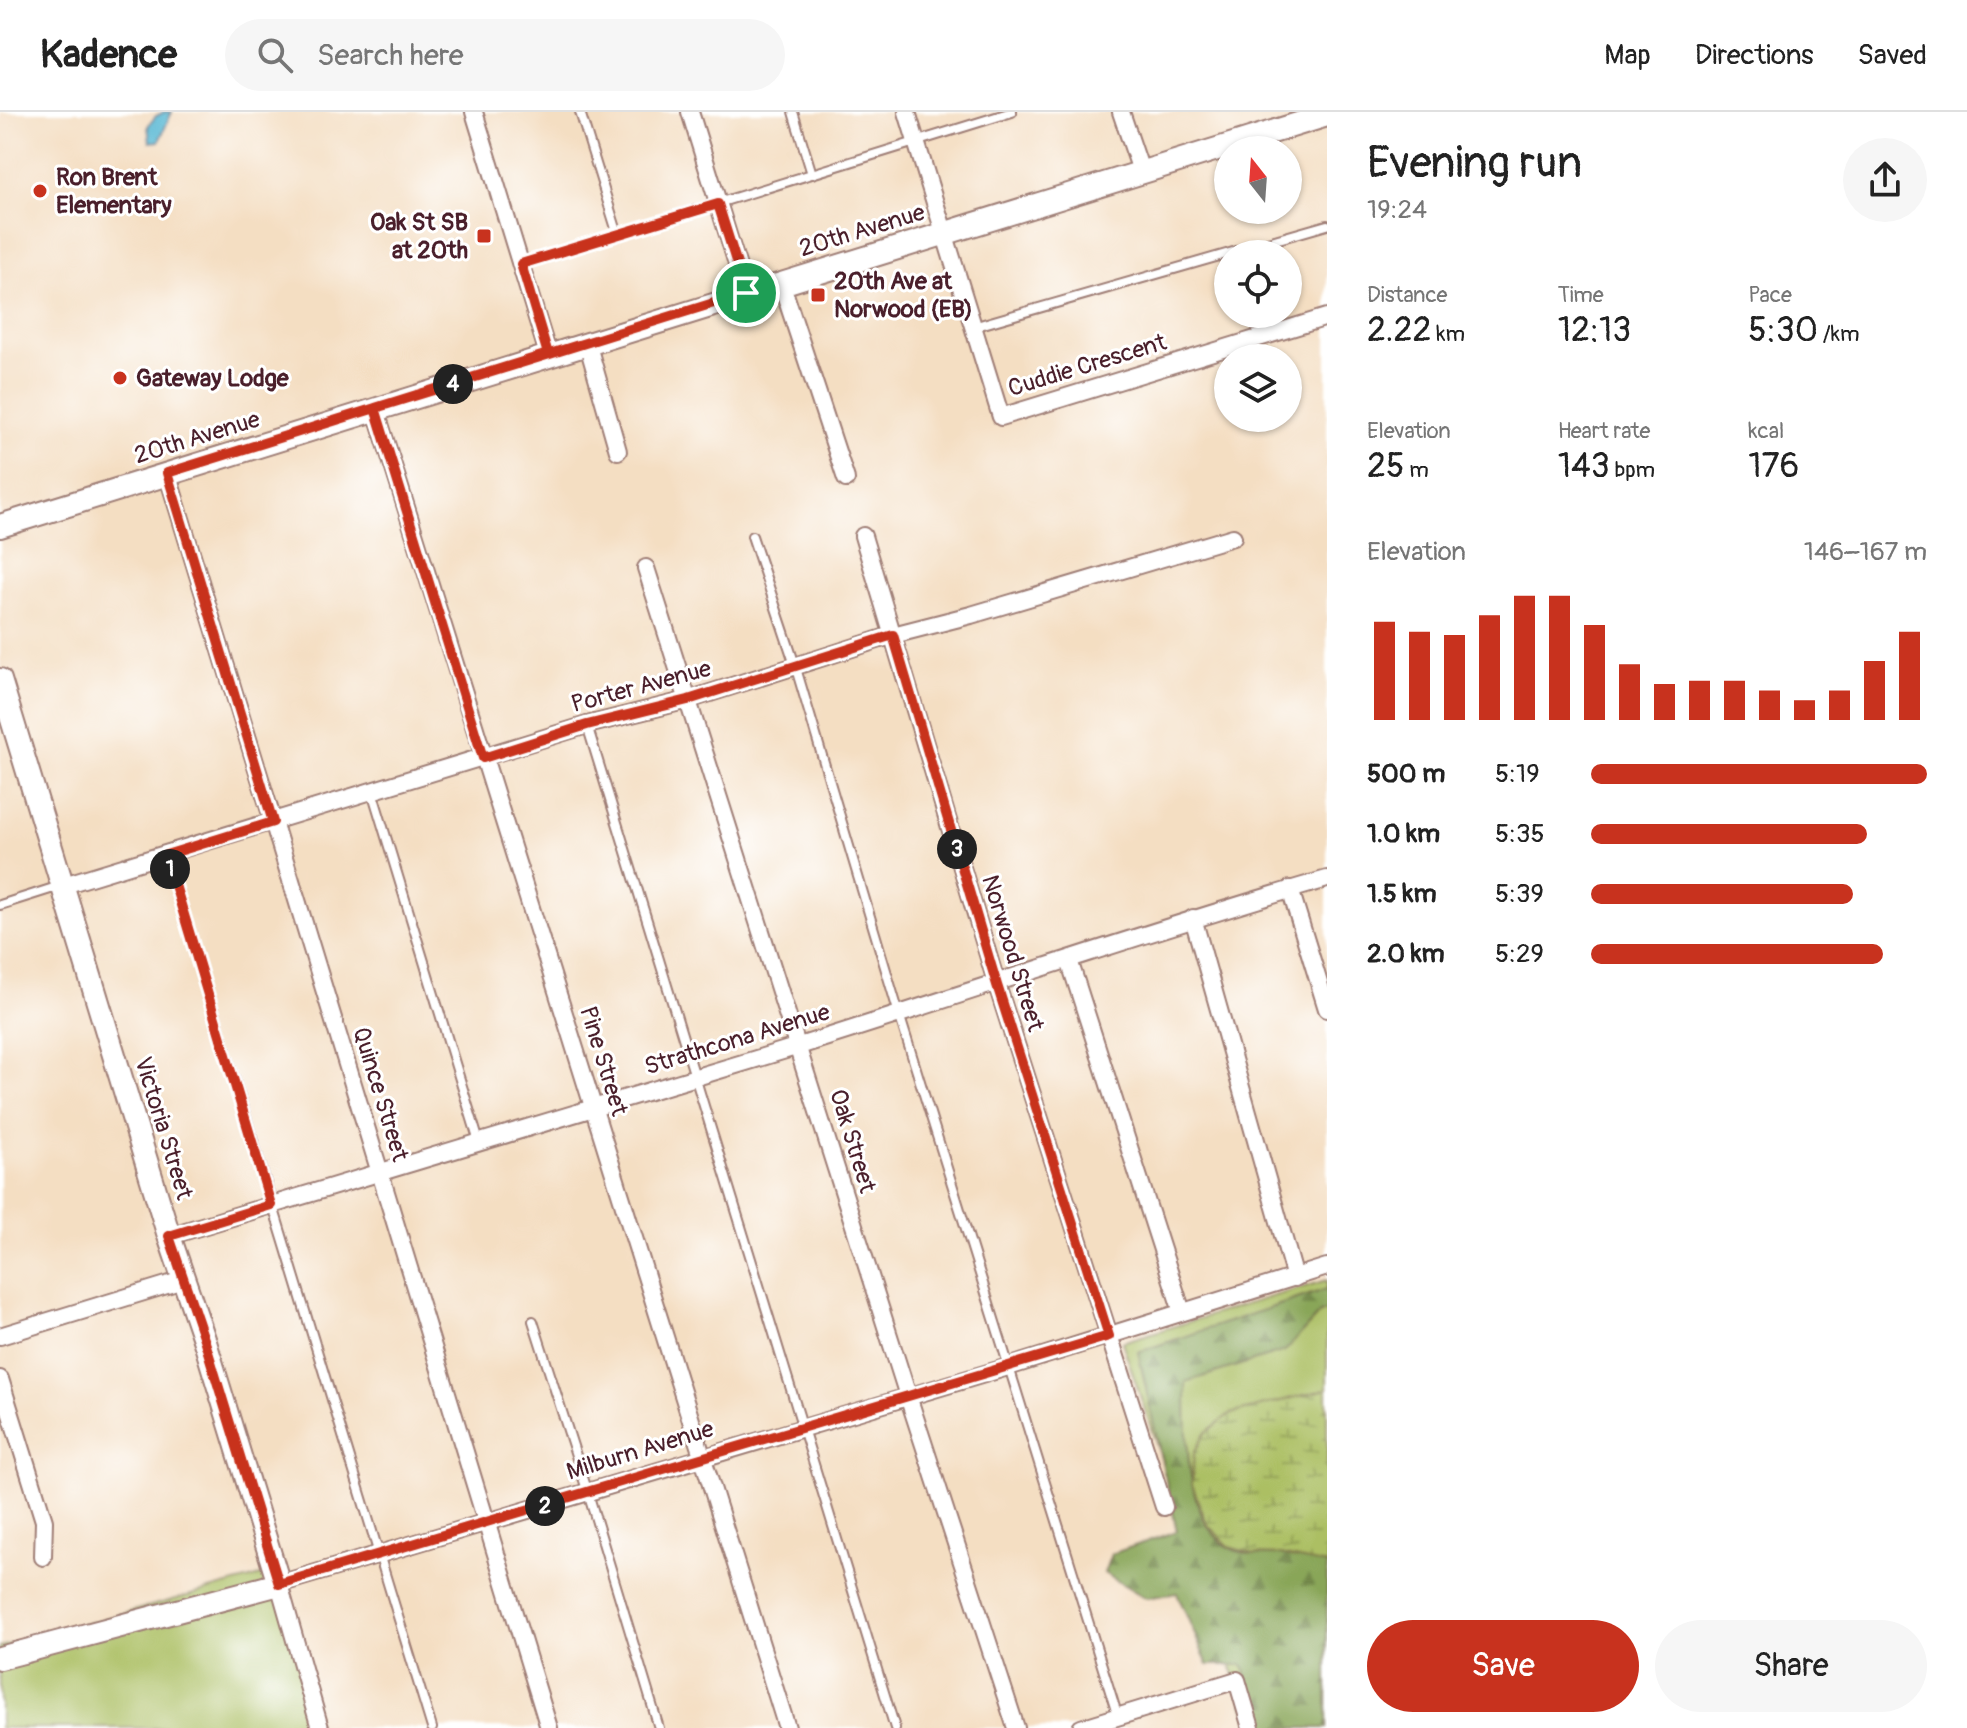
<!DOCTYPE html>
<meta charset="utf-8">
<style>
:root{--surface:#fff;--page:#f6f6f6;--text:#222;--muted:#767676;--line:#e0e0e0;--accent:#c8321e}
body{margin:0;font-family:Pangolin,sans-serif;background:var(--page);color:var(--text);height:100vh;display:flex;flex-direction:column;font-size:30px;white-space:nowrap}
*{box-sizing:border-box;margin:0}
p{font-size:26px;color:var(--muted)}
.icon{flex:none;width:44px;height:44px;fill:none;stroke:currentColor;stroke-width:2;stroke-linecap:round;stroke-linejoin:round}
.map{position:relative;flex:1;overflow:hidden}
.sheet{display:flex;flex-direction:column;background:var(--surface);width:640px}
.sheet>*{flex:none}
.needle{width:52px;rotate:343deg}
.controls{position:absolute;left:1214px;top:24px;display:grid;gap:16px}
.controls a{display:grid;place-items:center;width:88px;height:88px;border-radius:50%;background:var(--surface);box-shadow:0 2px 6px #0004;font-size:40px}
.pin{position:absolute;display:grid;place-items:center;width:68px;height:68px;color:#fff;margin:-34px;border:4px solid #fff;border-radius:50%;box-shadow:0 2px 8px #0007}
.km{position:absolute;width:40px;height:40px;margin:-20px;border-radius:50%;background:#222;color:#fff;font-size:22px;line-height:40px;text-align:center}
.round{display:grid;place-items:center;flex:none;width:84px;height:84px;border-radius:42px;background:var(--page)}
.head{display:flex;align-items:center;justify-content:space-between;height:136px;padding:0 40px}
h1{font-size:44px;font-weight:600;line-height:60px}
.stats{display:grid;grid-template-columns:repeat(3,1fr);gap:12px;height:136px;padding:8px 40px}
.stats div{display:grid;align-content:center}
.stats b{font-size:34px;font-weight:600}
.stats small{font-size:22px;font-weight:400}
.stats p{font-size:22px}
.chart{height:224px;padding:16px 40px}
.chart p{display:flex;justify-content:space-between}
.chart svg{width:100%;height:144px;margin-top:8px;stroke:var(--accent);stroke-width:6}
.primary-button{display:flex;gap:16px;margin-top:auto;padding:16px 40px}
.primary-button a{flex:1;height:92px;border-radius:48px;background:var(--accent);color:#fff;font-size:32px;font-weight:600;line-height:92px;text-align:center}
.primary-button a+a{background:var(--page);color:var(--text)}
ul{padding:0 40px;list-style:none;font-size:26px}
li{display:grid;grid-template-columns:128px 96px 1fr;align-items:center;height:60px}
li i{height:20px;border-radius:10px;background:var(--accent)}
header{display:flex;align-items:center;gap:48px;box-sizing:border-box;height:112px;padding:0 40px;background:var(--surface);border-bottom:2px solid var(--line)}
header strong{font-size:38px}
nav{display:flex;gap:44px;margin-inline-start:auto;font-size:28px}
.search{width:560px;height:72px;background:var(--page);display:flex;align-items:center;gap:20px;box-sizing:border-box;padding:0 28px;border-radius:44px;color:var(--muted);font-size:30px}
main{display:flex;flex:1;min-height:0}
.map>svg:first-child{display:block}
</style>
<header>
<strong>Kadence</strong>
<div class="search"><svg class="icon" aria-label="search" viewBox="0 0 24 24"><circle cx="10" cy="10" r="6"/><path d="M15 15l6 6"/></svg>Search here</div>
<nav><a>Map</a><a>Directions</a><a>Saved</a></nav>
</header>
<main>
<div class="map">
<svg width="1327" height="1616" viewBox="0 0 1327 1616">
<defs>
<pattern id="forest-firs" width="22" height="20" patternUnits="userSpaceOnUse" patternTransform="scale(2)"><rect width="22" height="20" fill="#89a659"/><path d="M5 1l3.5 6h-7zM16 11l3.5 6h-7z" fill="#72874a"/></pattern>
<pattern id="wetland-marsh" width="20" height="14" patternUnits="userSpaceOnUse" patternTransform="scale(2)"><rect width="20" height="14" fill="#acbf63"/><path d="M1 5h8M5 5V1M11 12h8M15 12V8" fill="none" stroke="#8e9b52"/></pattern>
</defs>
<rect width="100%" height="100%" fill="#fff"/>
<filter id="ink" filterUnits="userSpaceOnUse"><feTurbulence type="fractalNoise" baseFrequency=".0125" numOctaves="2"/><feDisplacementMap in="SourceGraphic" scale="16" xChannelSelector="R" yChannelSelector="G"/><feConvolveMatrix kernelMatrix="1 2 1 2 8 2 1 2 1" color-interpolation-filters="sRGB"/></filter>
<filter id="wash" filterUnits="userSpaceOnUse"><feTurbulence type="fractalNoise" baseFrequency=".006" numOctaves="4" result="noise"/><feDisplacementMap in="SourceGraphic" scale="32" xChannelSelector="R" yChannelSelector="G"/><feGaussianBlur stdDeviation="1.8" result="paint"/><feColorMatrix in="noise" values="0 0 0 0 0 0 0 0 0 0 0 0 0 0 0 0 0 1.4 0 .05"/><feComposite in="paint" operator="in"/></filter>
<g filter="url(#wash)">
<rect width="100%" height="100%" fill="#f4dec2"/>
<g fill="#acbf63" stroke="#7b6f47" stroke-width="2">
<polygon points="1327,1168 1327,1616 1252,1616 1122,1230"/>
<polygon points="272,1461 318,1616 0,1616 0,1535"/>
</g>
<path fill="url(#forest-firs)" stroke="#6a6242" stroke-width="2" d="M1327 1177V1199L1320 1201 1285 1239 1186 1270C1187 1317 1182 1409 1230 1436 1244 1444 1263 1442 1279 1443 1295 1444 1311 1448 1327 1453V1616H1262L1243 1553H1208L1177 1481 1146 1486 1104 1461 1111 1442 1177 1419 1138 1240Z"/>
<polygon fill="url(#wetland-marsh)" stroke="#7b6f47" stroke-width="2" points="1327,1277 1327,1453 1281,1443 1253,1442 1230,1435 1207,1412 1192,1372 1194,1341 1205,1321 1230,1302"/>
<polygon fill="#53b6d2" stroke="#4e6a7e" stroke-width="2" points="164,0 172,0 159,29 150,30 148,14 156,4"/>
</g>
<g filter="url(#ink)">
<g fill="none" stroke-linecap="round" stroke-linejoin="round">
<g stroke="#9f7e76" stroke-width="12">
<g id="service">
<polyline points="580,0 618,123"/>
<polyline points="793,0 812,62"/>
<polyline points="521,152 1012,0"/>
<polyline points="973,215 1327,113"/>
<polyline points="752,424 795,553 899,902 1118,1605"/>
<polyline points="587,613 895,1616"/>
<polyline points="372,679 479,1030"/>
<polyline points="166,743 432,1616"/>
<polyline points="0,793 60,774"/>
<polyline points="533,1209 588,1381 659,1616"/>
</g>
</g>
<g stroke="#9f7e76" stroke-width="20">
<g id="minor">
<polyline points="474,0 548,242"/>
<polyline points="690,0 746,181"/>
<polyline points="907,0 1001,305 1327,205"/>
<polyline points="1121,0 1141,59"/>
<polyline points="781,170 846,367"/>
<polyline points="587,230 618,339"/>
<polyline points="375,296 787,1616"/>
<polyline points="167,361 549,1616"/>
<polyline points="863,424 997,873 1164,1395"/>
<polyline points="646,456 908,1284 1016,1616"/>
<polyline points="64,773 587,613 688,588 893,523 971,503 1233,425"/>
<polyline points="1290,777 1327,897"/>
<polyline points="1193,806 1295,1166"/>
<polyline points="1069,848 1182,1200"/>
<path d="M169 1124C378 1059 589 999 799 934 975 879 1150 818 1327 767"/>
<polyline points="0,1224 183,1168"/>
<polyline points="0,1267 44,1409 43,1445"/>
<polyline points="320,1616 279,1472 1008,1255 1327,1155"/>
<polyline points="1081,1616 1237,1568 1251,1616"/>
</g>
</g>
<g stroke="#9f7e76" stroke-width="26">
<g id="tertiary">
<polyline points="0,414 1327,3"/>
<polyline points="0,568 169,1124 205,1230 279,1472 0,1546"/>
</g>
</g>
<use href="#service" stroke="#fff" stroke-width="8"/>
<use href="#minor" stroke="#fff" stroke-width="16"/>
<use href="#tertiary" stroke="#fff" stroke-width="22"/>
</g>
</g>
<g fill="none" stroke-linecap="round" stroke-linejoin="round" filter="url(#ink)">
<g stroke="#fff" stroke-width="16">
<path id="route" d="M746 181C553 240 360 301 167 361L273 710 166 743 271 1093 169 1124 205 1230 279 1472 1109 1224 997 873 893 523 688 588 587 613 483 646 375 296 548 242 521 152 718 92 746 181"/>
</g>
<use href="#route" stroke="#c8321e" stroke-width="10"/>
</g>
<g fill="#c8321e" stroke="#fff" stroke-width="3">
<circle cx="40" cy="79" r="8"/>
<rect x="476" y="116" width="16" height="16" rx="4"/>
<rect x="810" y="175" width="16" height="16" rx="4"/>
<circle cx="120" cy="266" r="8"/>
</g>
<g text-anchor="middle" stroke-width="6" stroke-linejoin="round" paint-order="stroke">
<g font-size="24" font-weight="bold" fill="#4a1f2b" stroke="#fff" text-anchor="start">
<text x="56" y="73">Ron Brent<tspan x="56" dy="28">Elementary</tspan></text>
<text x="468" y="118" text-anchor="end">Oak St SB<tspan x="468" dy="28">at 20th</tspan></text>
<text x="834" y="177">20th Ave at<tspan x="834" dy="28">Norwood (EB)</tspan></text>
<text x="136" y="274">Gateway Lodge</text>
</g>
<g font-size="24" fill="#4a1f2b" stroke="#fff">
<text transform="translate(862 118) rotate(-17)" y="8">20th Avenue</text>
<text transform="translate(1087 253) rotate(-17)" y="8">Cuddie Crescent</text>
<text transform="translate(197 325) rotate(-17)" y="8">20th Avenue</text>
<text transform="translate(641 574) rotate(-15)" y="8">Porter Avenue</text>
<text transform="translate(1013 841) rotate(73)" y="8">Norwood Street</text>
<text transform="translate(737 927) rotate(-17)" y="8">Strathcona Avenue</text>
<text transform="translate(604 949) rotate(73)" y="8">Pine Street</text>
<text transform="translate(381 982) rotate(73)" y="8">Quince Street</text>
<text transform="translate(164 1016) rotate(73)" y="8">Victoria Street</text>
<text transform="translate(853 1029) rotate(73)" y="8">Oak Street</text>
<text transform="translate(640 1338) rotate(-17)" y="8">Milburn Avenue</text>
</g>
</g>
</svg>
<div class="controls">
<a><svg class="needle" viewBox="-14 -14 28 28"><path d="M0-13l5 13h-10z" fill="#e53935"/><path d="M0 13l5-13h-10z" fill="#767676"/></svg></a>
<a><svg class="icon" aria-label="locate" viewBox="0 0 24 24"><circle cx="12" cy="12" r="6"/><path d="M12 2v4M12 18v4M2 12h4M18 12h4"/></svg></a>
<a><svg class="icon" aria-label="layers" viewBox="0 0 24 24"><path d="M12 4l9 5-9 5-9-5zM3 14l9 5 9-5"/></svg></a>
</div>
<div class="pin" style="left:746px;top:181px;background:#1e9e55"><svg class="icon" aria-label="arrive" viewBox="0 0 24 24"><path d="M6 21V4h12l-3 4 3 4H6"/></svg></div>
<b class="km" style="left:170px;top:757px">1</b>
<b class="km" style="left:545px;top:1394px">2</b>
<b class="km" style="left:957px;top:737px">3</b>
<b class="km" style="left:453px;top:272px">4</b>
</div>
<section class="sheet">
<div class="head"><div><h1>Evening run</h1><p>19:24</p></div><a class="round"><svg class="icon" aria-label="share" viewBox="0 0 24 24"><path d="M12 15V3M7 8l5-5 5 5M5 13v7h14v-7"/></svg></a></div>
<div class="stats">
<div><p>Distance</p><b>2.22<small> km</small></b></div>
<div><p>Time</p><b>12:13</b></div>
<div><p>Pace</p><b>5:30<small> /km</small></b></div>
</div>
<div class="stats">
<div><p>Elevation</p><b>25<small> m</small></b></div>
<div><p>Heart rate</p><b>143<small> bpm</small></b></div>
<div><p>kcal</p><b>176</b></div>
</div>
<div class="chart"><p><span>Elevation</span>146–167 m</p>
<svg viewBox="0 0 160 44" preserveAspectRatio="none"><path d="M5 44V14M15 44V17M25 44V18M35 44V12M45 44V6M55 44V6M65 44V15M75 44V27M85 44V33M95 44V32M105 44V32M115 44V35M125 44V38M135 44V35M145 44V26M155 44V17"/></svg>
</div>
<ul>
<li><b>500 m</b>5:19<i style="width:100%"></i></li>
<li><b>1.0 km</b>5:35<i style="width:82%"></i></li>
<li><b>1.5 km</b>5:39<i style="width:78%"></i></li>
<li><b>2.0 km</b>5:29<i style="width:87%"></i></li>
</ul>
<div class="primary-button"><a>Save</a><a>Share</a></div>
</section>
</main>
